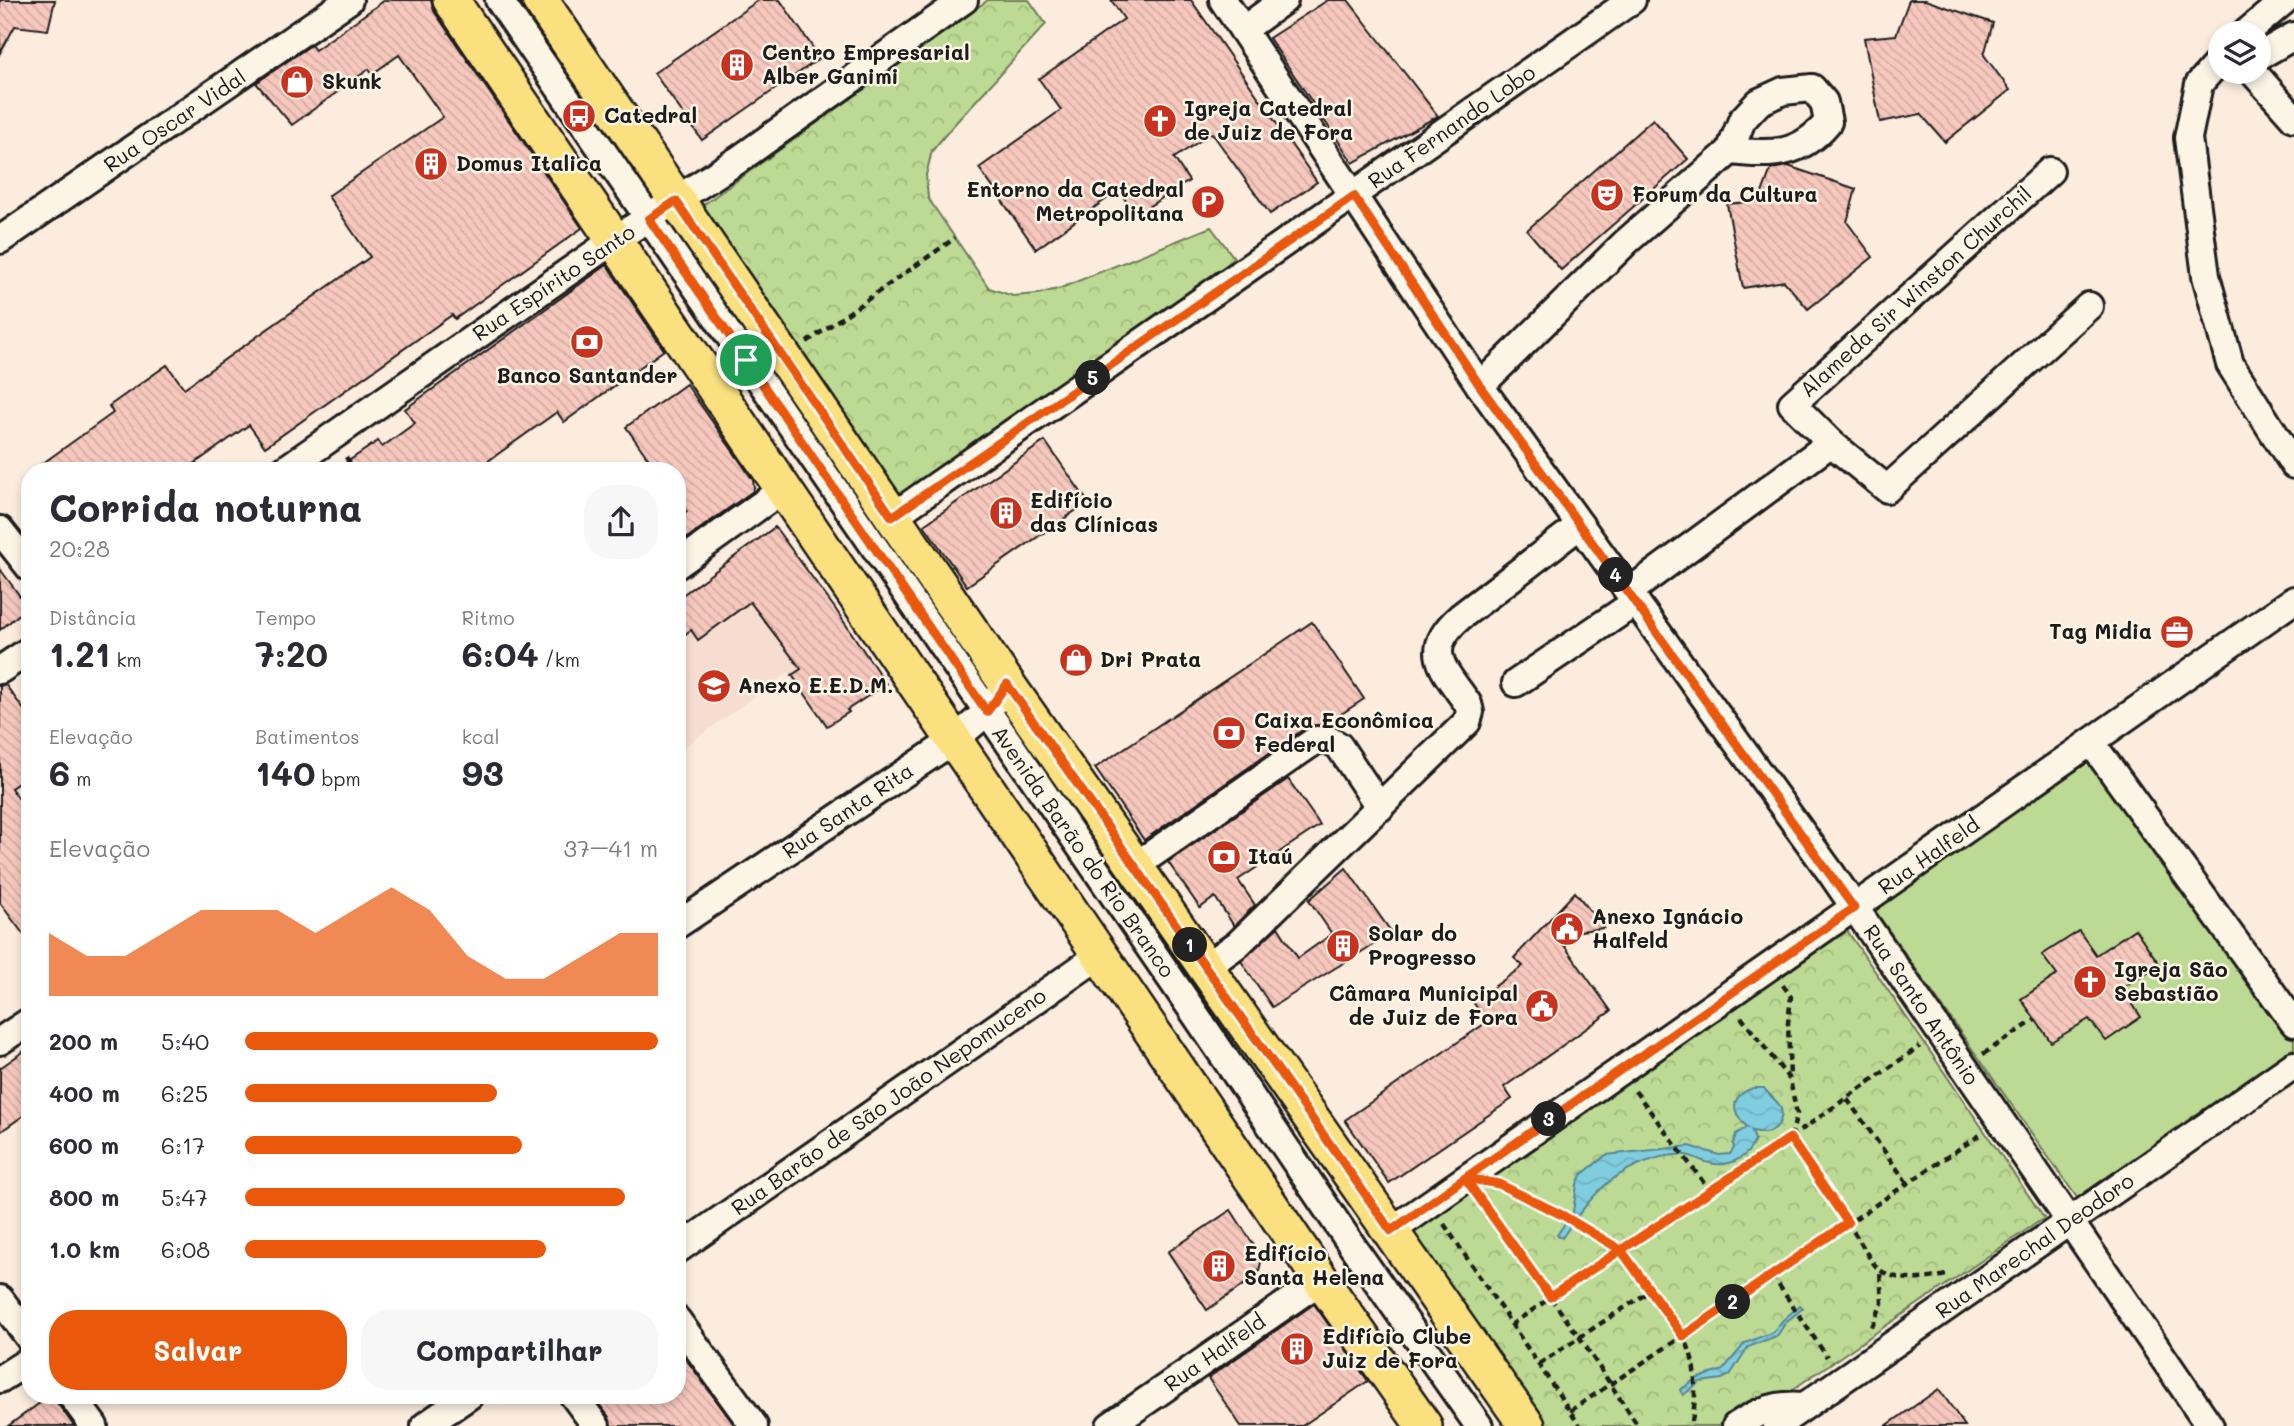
<!DOCTYPE html>
<html lang="pt">
<meta charset="utf-8">
<style>
:root{--surface:#fff;--page:#f7f7f7;--text:#2b2b33;--muted:#7c7c81;--accent:#ea580c}
body{margin:0;font-family:Mali,sans-serif;background:var(--page);color:var(--text);height:100vh;display:flex;flex-direction:column;font-size:26px;white-space:nowrap}
*{box-sizing:border-box;margin:0}
p{font-size:23px;color:var(--muted)}
.icon{flex:none;width:38px;height:38px;fill:none;stroke:currentColor;stroke-width:2;stroke-linecap:round;stroke-linejoin:round}
.map{position:relative;flex:1;overflow:hidden}
.drawer{position:absolute;left:21px;top:462px;width:665px;height:942px;display:flex;flex-direction:column;background:var(--surface);border-radius:28px;box-shadow:0 4px 10px #0003}
.drawer>*{flex:none}
.buttons{position:absolute;left:2208px;top:21px;display:grid;gap:14px}
.buttons a{display:grid;place-items:center;width:63px;height:63px;border-radius:50%;background:var(--surface);box-shadow:0 4px 10px #0003;font-size:35px}
.pin{position:absolute;display:grid;place-items:center;width:60px;height:60px;color:#fff;margin:-30px;border:4px solid #fff;border-radius:50%;box-shadow:0 2px 7px #0007}
.km{position:absolute;width:35px;height:35px;margin:-18px;border-radius:50%;background:#222;color:#fff;font-size:19px;line-height:35px;text-align:center}
.round{display:grid;place-items:center;flex:none;width:74px;height:74px;border-radius:28px;background:var(--page)}
.headline{display:flex;align-items:center;justify-content:space-between;height:119px;padding:0 28px}
h1{font-size:38px;font-weight:700;line-height:52px}
.metrics{display:grid;grid-template-columns:repeat(3,1fr);gap:10px;height:119px;padding:7px 28px}
.metrics div{display:grid;align-content:center}
.metrics b{font-size:35px;font-weight:700}
.metrics small{font-size:19px;font-weight:400}
.metrics p{font-size:19px}
.chart{height:196px;padding:14px 28px}
.chart p{display:flex;justify-content:space-between}
.chart svg{width:100%;height:126px;margin-top:7px;fill:var(--accent);opacity:.7}
.button{display:flex;gap:14px;margin-top:auto;padding:14px 28px}
.button a{flex:1;height:80px;border-radius:28px;background:var(--accent);color:#fff;font-size:28px;font-weight:700;line-height:80px;text-align:center}
.button a+a{background:var(--page);color:var(--text)}
ul{padding:0 28px;list-style:none;font-size:23px}
li{display:grid;grid-template-columns:112px 84px 1fr;align-items:center;height:52px}
li i{height:18px;border-radius:9px;background:var(--accent)}
.map>svg:first-child{display:block}
</style>
<div class="map">
<svg width="2294" height="1426" viewBox="0 0 2294 1426">
<defs>
<pattern id="forest-crowns" width="20" height="18" patternUnits="userSpaceOnUse" patternTransform="scale(1.75)"><rect width="20" height="18" fill="#bcda93"/><path d="M2 6a3 3 0 1 1 6 0M12 15a3 3 0 1 1 6 0" fill="none" stroke="#a1ba7e"/></pattern>
<pattern id="water-waves" width="16" height="10" patternUnits="userSpaceOnUse" patternTransform="scale(1.75)"><rect width="16" height="10" fill="#80cddf"/><path d="M0 5q4-4 8 0t8 0" fill="none" stroke="#6eafbf"/></pattern>
<pattern id="building-back-hatch" width="6" height="6" patternUnits="userSpaceOnUse" patternTransform="scale(1.75)"><rect width="6" height="6" fill="#f7c8bd"/><path d="M-1 5l2 2M0 0l6 6M5-1l2 2" fill="none" stroke="#d3aba2"/></pattern>
</defs>
<rect width="100%" height="100%" fill="#fbecdd"/>
<filter id="ink" filterUnits="userSpaceOnUse"><feTurbulence type="fractalNoise" baseFrequency=".0143" numOctaves="2"/><feDisplacementMap in="SourceGraphic" scale="14" xChannelSelector="R" yChannelSelector="G"/><feConvolveMatrix kernelMatrix="1 2 1 2 8 2 1 2 1" color-interpolation-filters="sRGB"/></filter>
<g filter="url(#ink)">
<polygon fill="#f6ddcf" points="775,527 851,634 792,675 789,672 677,752 677,599"/>
<g fill="url(#forest-crowns)" stroke="#6c7b58" stroke-width="2">
<polygon points="988,0 1029,0 1046,24 951,128 932,151 926,175 928,198 989,288 1013,296 1038,294 1061,288 1211,227 1235,259 901,495 703,205"/>
<polygon points="1846,929 2044,1218 1739,1426 1538,1426 1402,1232"/>
</g>
<polygon fill="#bcda93" stroke="#6c7b58" stroke-width="2" points="2090,750 2294,1039 2294,1048 2078,1199 1870,904"/>
<g fill="url(#water-waves)" stroke="#588691" stroke-width="2">
<path d="M1753 1088H1764C1768 1094 1776 1100 1780 1106 1785 1118 1777 1132 1764 1133 1760 1133 1756 1131 1752 1131L1755 1140C1748 1159 1726 1169 1706 1162 1699 1160 1693 1156 1686 1155 1675 1154 1664 1156 1654 1159 1608 1173 1588 1200 1562 1238L1557 1235 1573 1212 1577 1184 1581 1175 1606 1155 1690 1146 1719 1155 1730 1154 1734 1148 1733 1144 1736 1134 1747 1127C1731 1111 1729 1097 1753 1088Z"/>
<polygon points="1800,1305 1803,1308 1786,1322 1777,1336 1748,1347 1730,1375 1722,1379 1700,1382 1683,1395 1680,1390 1696,1379 1723,1370 1745,1343 1773,1332 1783,1320"/>
</g>
<g fill="url(#building-back-hatch)" stroke="#1c1c1c" stroke-width="2">
<polygon points="0,0 55,0 48,30 15,26 0,53"/>
<polygon points="385,0 431,0 434,11 582,228 455,319 452,315 265,447 249,425 184,471 32,471 113,413 109,406 167,365 184,388 370,257 328,196 443,117 399,55 372,74 369,69 292,125 256,83 311,45 315,50"/>
<polygon points="759,0 780,0 820,58 702,140 654,73"/>
<polygon points="1111,0 1191,0 1317,182 1270,214 1212,133 1174,158 1189,181 1135,215 1119,190 1036,249 979,168 1061,110 1039,79 1124,19"/>
<polygon points="1328,0 1348,0 1438,116 1353,163 1269,38"/>
<polygon points="1909,0 1925,0 1993,23 1984,55 2010,90 1945,142 1921,114 1880,122 1864,38 1896,35"/>
<polygon points="1653,119 1688,159 1561,270 1527,230"/>
<polygon points="1788,166 1856,189 1847,222 1873,257 1808,309 1784,281 1743,288 1727,204 1759,201 1771,169"/>
<polygon points="607,265 664,350 564,422 557,412 474,471 334,471 378,441 382,447 415,423 405,409"/>
<polygon points="686,384 753,480 754,488 753,491 677,545 677,519 687,512 677,498 677,471 657,471 626,427"/>
<polygon points="1045,441 1088,502 967,586 924,525"/>
<polygon points="775,527 834,607 886,684 847,710 849,712 827,726 792,675 801,669 750,602 698,640 691,630 677,640 677,599"/>
<polygon points="0,569 28,607 0,630"/>
<polygon points="1312,622 1364,699 1326,724 1307,727 1144,840 1095,768"/>
<polygon points="5,684 30,718 30,775 11,788 30,814 30,943 0,903 0,686"/>
<polygon points="1288,779 1320,825 1238,880 1255,905 1234,926 1215,897 1200,908 1168,862"/>
<polygon points="1346,868 1392,933 1272,1007 1241,961 1278,927 1298,958 1332,934 1309,900"/>
<polygon points="1575,892 1604,928 1556,934 1611,1011 1504,1087 1512,1099 1389,1183 1345,1120 1487,1022 1473,1002 1523,966 1514,958"/>
<polygon points="2135,929 2160,965 2122,988 2141,1017 2106,1041 2089,1019 2051,1042 2021,999 2057,975 2042,955 2079,931 2096,955"/>
<polygon points="30,1047 30,1111 0,1132 0,1068"/>
<polygon points="1231,1210 1262,1258 1258,1275 1207,1310 1168,1252"/>
<polygon points="1314,1304 1368,1381 1302,1426 1241,1426 1208,1378"/>
<polygon points="677,1347 735,1426 611,1426 609,1417 592,1395 677,1395"/>
<polygon points="1939,1389 1965,1426 1886,1426"/>
<polygon points="51,1395 55,1397 58,1404 74,1426 8,1426"/>
</g>
<g fill="none" stroke-linecap="round" stroke-linejoin="round">
<g stroke="#1c1c1c" stroke-width="32">
<g id="minor">
<polyline points="499,0 1193,1011 1353,1247 1479,1426"/>
<polyline points="1223,0 1480,386 1831,873 2210,1426"/>
<polyline points="1243,30 1284,0"/>
<polyline points="2246,33 2284,1"/>
<polyline points="2259,56 2294,36"/>
<polyline points="2221,59 2199,84 2188,138 2206,276 2230,364 2294,465"/>
<polyline points="2253,72 2294,118"/>
<polyline points="0,240 349,0"/>
<path d="M1480 386 1626 242 1730 151 1742 120 1759 102 1783 91 1812 88 1824 102 1828 122C1799 157 1771 155 1730 151"/>
<polyline points="1831,443 1887,489 2089,306"/>
<polyline points="283,471 614,240 738,160 964,0"/>
<polyline points="892,517 1632,0"/>
<polyline points="0,530 30,568"/>
<polyline points="677,565 783,489"/>
<polyline points="1629,592 1831,443 1792,404 2050,171"/>
<polyline points="0,670 30,650"/>
<polyline points="1516,683 1636,602"/>
<polyline points="2091,742 2294,1023"/>
<polyline points="1135,866 1316,740 1329,740 1339,746 1380,808"/>
<polyline points="677,925 954,740 987,712 997,698"/>
<path d="M1206 967 1238 944 1467 722 1470 712 1468 704C1444 669 1421 651 1460 617L1580 525"/>
<polyline points="0,1041 30,1021"/>
<polyline points="1391,1231 2294,600"/>
<polyline points="677,1250 1100,955"/>
<polyline points="0,1299 30,1339"/>
<polyline points="677,1320 754,1426"/>
<polyline points="0,1379 30,1360"/>
<polyline points="71,1395 94,1426"/>
<polyline points="573,1395 596,1426"/>
<polyline points="425,1426 470,1395"/>
<polyline points="1110,1426 1321,1280"/>
<path d="M1736 1426C1758 1411 1777 1403 1804 1406"/>
<polyline points="1776,1426 2294,1065"/>
</g>
</g>
<g stroke="#1c1c1c" stroke-width="40">
<g id="major">
<polyline points="451,0 1321,1280 1424,1426"/>
<polyline points="540,0 1007,684 1527,1426"/>
</g>
</g>
<g stroke="#1c1c1c" stroke-width="4.5" stroke-dasharray="7 5" stroke-linecap="butt">
<polyline points="807,342 955,238"/>
<polyline points="346,457 355,471"/>
<polyline points="1783,985 1791,997 1788,1023 1790,1079"/>
<polyline points="1741,1017 1790,1080 1797,1114 1791,1137"/>
<polyline points="1983,1054 2035,1020"/>
<polyline points="1635,1091 1710,1191"/>
<polyline points="1847,1099 1907,1183"/>
<polyline points="1790,1138 1920,1046"/>
<polyline points="1500,1185 1578,1223 1621,1250 1512,1324"/>
<polyline points="1480,1201 1580,1338 1638,1426"/>
<polyline points="1444,1224 1580,1426"/>
<polyline points="1772,1275 1827,1357"/>
<path d="M1946 1275C1925 1280 1902 1282 1883 1272 1872 1266 1864 1247 1857 1237 1835 1204 1813 1171 1790 1138L1621 1250 1683 1336C1782 1269 1880 1201 1980 1135"/>
<polyline points="1872,1327 1882,1303 1880,1271"/>
<polyline points="1539,1364 1650,1291"/>
<path d="M1570 1411 1683 1336C1698 1361 1697 1398 1691 1426"/>
</g>
<use href="#minor" stroke="#fcf5e5" stroke-width="26"/>
<use href="#major" stroke="#fbe080" stroke-width="35"/>
</g>
</g>
<g fill="none" stroke-linecap="round" stroke-linejoin="round" filter="url(#ink)">
<g stroke="#fff" stroke-width="14">
<polyline id="route" points="746,360 987,712 1007,684 1391,1231 1465,1178 1499,1184 1564,1216 1621,1250 1683,1336 1848,1223 1790,1138 1550,1297 1465,1178 1854,908 1480,386 1354,196 892,517 676,201 649,219 746,360"/>
</g>
<use href="#route" stroke="#ea580c" stroke-width="9"/>
</g>
<defs>
<g id="building-disc" transform="scale(1.75)"><circle r="9.5" fill="#c8321e" stroke="#fcf5e5"/><path d="M-4-6H4V6H1V3H-1V6H-4ZM-2.5-4.3h1.7v1.8h-1.7ZM.8-4.3h1.7v1.8H.8ZM-2.5-1h1.7V.8h-1.7ZM.8-1h1.7V.8H.8Z" fill="#fff"/></g>
<g id="shop-disc" transform="scale(1.75)"><circle r="9.5" fill="#c8321e" stroke="#fcf5e5"/><path d="M-5-2.5h2.3a2.7 3.5 0 0 1 5.4 0H5L5.5 6h-11ZM-1.5-2.5h3a1.5 2.3 0 0 0-3 0Z" fill="#fff"/></g>
<g id="bus-disc" transform="scale(1.75)"><circle r="9.5" fill="#c8321e" stroke="#fcf5e5"/><path d="M-5-6H5V4H4V6H2V4H-2V6H-4V4H-5ZM-3.5-4V0h7V-4ZM-3.5 1.2v1.5H-2V1.2ZM2 1.2v1.5H3.5V1.2Z" fill="#fff"/></g>
<g id="church-disc" transform="scale(1.75)"><circle r="9.5" fill="#c8321e" stroke="#fcf5e5"/><path d="M-1.2-6h2.4v3.5h3.3v2.4h-3.3V6h-2.4V-.1h-3.3v-2.4h3.3Z" fill="#fff"/></g>
<g id="theatre-disc" transform="scale(1.75)"><circle r="9.5" fill="#c8321e" stroke="#fcf5e5"/><path d="M-5-5.5Q0-4 5-5.5V0Q5 5 0 6Q-5 5-5 0ZM-3.3-2.5H-1v1.5H-3.3ZM1-2.5H3.3v1.5H1ZM-2.8 1Q0 5.5 2.8 1Z" fill="#fff"/></g>
<g id="parking-disc" transform="scale(1.75)"><circle r="9.5" fill="#c8321e" stroke="#fcf5e5"/><path d="M-3.5-5.5H1a3.5 3.5 0 0 1 0 7H-1V5.5H-3.5ZM-1-3.4V-.6H.8a1.4 1.4 0 0 0 0-2.8Z" fill="#fff"/></g>
<g id="bank-disc" transform="scale(1.75)"><circle r="9.5" fill="#c8321e" stroke="#fcf5e5"/><path d="M-6-4H6V4H-6ZM0-2.3a2.3 2.3 0 1 0 0 4.6a2.3 2.3 0 1 0 0-4.6Z" fill="#fff"/></g>
<g id="office-disc" transform="scale(1.75)"><circle r="9.5" fill="#c8321e" stroke="#fcf5e5"/><path d="M-6-3h4V-5.5h4V-3h4V5H-6ZM-1-4.5V-3h2v-1.5ZM-6 0V1H6V0Z" fill="#fff"/></g>
<g id="school-disc" transform="scale(1.75)"><circle r="9.5" fill="#c8321e" stroke="#fcf5e5"/><path d="M0-5L7-2L0 1L-7-2ZM-4 1L0 2.5L4 1V4Q0 6-4 4Z" fill="#fff"/></g>
<g id="civic-disc" transform="scale(1.75)"><circle r="9.5" fill="#c8321e" stroke="#fcf5e5"/><path d="M-.6-6.5H3V-4.5H.6V-3L4-1V1h2V6H-6V1h2V-1L-.6-3ZM-1.2 2.5V6h2.4V2.5Z" fill="#fff"/></g>
</defs>
<g fill-rule="evenodd">
<use href="#building-disc" x="737" y="65"/>
<use href="#shop-disc" x="297" y="82"/>
<use href="#bus-disc" x="579" y="116"/>
<use href="#church-disc" x="1160" y="121"/>
<use href="#building-disc" x="431" y="164"/>
<use href="#theatre-disc" x="1607" y="195"/>
<use href="#parking-disc" x="1208" y="202"/>
<use href="#bank-disc" x="587" y="342"/>
<use href="#building-disc" x="1006" y="513"/>
<use href="#office-disc" x="2177" y="632"/>
<use href="#shop-disc" x="1076" y="660"/>
<use href="#school-disc" x="714" y="686"/>
<use href="#bank-disc" x="1229" y="733"/>
<use href="#bank-disc" x="1224" y="857"/>
<use href="#civic-disc" x="1567" y="929"/>
<use href="#building-disc" x="1343" y="946"/>
<use href="#church-disc" x="2090" y="982"/>
<use href="#civic-disc" x="1542" y="1006"/>
<use href="#building-disc" x="1219" y="1266"/>
<use href="#building-disc" x="1297" y="1349"/>
</g>
<g text-anchor="middle" stroke-width="5" stroke-linejoin="round" paint-order="stroke">
<g font-size="21" font-weight="bold" fill="#1c1c1c" stroke="#fcf5e5" text-anchor="start">
<text x="762" y="60">Centro Empresarial<tspan x="762" dy="24">Alber Ganimi</tspan></text>
<text x="322" y="89">Skunk</text>
<text x="1184" y="116">Igreja Catedral<tspan x="1184" dy="24">de Juiz de Fora</tspan></text>
<text x="604" y="123">Catedral</text>
<text x="456" y="171">Domus Italica</text>
<text x="1184" y="197" text-anchor="end">Entorno da Catedral<tspan x="1184" dy="24">Metropolitana</tspan></text>
<text x="1632" y="202">Forum da Cultura</text>
<text x="587" y="383" text-anchor="middle">Banco Santander</text>
<text x="1030" y="508">Edifício<tspan x="1030" dy="24">das Clínicas</tspan></text>
<text x="2152" y="639" text-anchor="end">Tag Midia</text>
<text x="1100" y="667">Dri Prata</text>
<text x="738" y="693">Anexo E.E.D.M.</text>
<text x="1254" y="728">Caixa Econômica<tspan x="1254" dy="24">Federal</tspan></text>
<text x="1248" y="864">Itaú</text>
<text x="1592" y="924">Anexo Ignácio<tspan x="1592" dy="24">Halfeld</tspan></text>
<text x="1368" y="941">Solar do<tspan x="1368" dy="24">Progresso</tspan></text>
<text x="2114" y="977">Igreja São<tspan x="2114" dy="24">Sebastião</tspan></text>
<text x="1518" y="1001" text-anchor="end">Câmara Municipal<tspan x="1518" dy="24">de Juiz de Fora</tspan></text>
<text x="1244" y="1261">Edifício<tspan x="1244" dy="24">Santa Helena</tspan></text>
<text x="1322" y="1344">Edifício Clube<tspan x="1322" dy="24">Juiz de Fora</tspan></text>
</g>
<g font-size="21" fill="#1c1c1c" stroke="#fcf5e5">
<text transform="translate(175 121) rotate(-34)" y="7">Rua Oscar Vidal</text>
<text transform="translate(1452 127) rotate(-35)" y="7">Rua Fernando Lobo</text>
<text transform="translate(554 283) rotate(-34)" y="7">Rua Espírito Santo</text>
<text transform="translate(1916 292) rotate(-42)" y="7">Alameda Sir Winston Churchil</text>
<text transform="translate(848 811) rotate(-34)" y="7">Rua Santa Rita</text>
<text transform="translate(1083 852) rotate(55)" y="7">Avenida Barão do Rio Branco</text>
<text transform="translate(1929 856) rotate(-35)" y="7">Rua Halfeld</text>
<text transform="translate(1921 1005) rotate(56)" y="7">Rua Santo Antônio</text>
<text transform="translate(889 1102) rotate(-35)" y="7">Rua Barão de São João Nepomuceno</text>
<text transform="translate(2035 1246) rotate(-35)" y="7">Rua Marechal Deodoro</text>
<text transform="translate(1215 1353) rotate(-35)" y="7">Rua Halfeld</text>
</g>
</g>
</svg>
<div class="buttons">
<a><svg class="icon" aria-label="layers" viewBox="0 0 24 24"><path d="M12 4l9 5-9 5-9-5zM3 14l9 5 9-5"/></svg></a>
</div>
<div class="pin" style="left:746px;top:360px;background:#1e9e55"><svg class="icon" aria-label="arrive" viewBox="0 0 24 24"><path d="M6 21V4h12l-3 4 3 4H6"/></svg></div>
<b class="km" style="left:1190px;top:945px">1</b>
<b class="km" style="left:1733px;top:1302px">2</b>
<b class="km" style="left:1549px;top:1119px">3</b>
<b class="km" style="left:1616px;top:575px">4</b>
<b class="km" style="left:1093px;top:378px">5</b>
<section class="drawer">
<div class="headline"><div><h1>Corrida noturna</h1><p>20:28</p></div><a class="round"><svg class="icon" aria-label="share" viewBox="0 0 24 24"><path d="M12 15V3M7 8l5-5 5 5M5 13v7h14v-7"/></svg></a></div>
<div class="metrics">
<div><p>Distância</p><b>1.21<small> km</small></b></div>
<div><p>Tempo</p><b>7:20</b></div>
<div><p>Ritmo</p><b>6:04<small> /km</small></b></div>
</div>
<div class="metrics">
<div><p>Elevação</p><b>6<small> m</small></b></div>
<div><p>Batimentos</p><b>140<small> bpm</small></b></div>
<div><p>kcal</p><b>93</b></div>
</div>
<div class="chart"><p><span>Elevação</span>37–41 m</p>
<svg viewBox="0 0 160 44" preserveAspectRatio="none"><path d="M0 44V22L10 30L20 30L30 22L40 14L50 14L60 14L70 22L80 14L90 6L100 14L110 30L120 38L130 38L140 30L150 22L160 22V44z"/></svg>
</div>
<ul>
<li><b>200 m</b>5:40<i style="width:100%"></i></li>
<li><b>400 m</b>6:25<i style="width:61%"></i></li>
<li><b>600 m</b>6:17<i style="width:67%"></i></li>
<li><b>800 m</b>5:47<i style="width:92%"></i></li>
<li><b>1.0 km</b>6:08<i style="width:73%"></i></li>
</ul>
<div class="button"><a>Salvar</a><a>Compartilhar</a></div>
</section>
</div>
